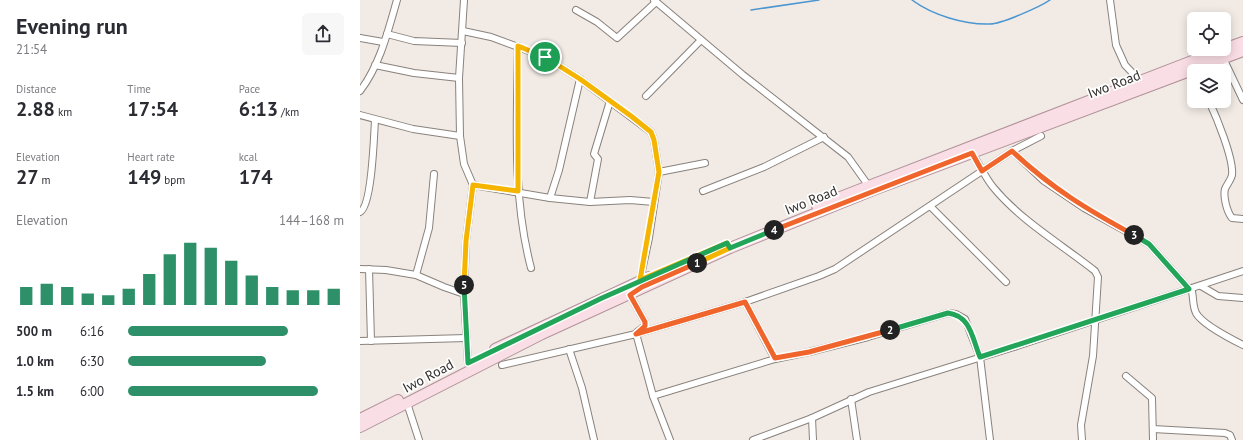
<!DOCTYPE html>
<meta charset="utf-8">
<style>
:root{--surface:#fff;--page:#f7f7f7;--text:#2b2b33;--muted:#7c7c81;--accent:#2e9069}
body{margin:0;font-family:"PT Sans",sans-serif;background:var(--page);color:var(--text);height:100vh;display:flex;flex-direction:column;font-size:15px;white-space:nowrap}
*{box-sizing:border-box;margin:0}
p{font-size:13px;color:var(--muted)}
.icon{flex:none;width:22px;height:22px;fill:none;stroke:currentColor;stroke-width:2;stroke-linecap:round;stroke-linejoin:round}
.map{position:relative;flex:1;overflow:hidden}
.panel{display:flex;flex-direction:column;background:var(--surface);width:360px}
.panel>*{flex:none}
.fabs{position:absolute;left:827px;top:12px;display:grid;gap:8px}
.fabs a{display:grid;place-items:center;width:44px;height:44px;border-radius:6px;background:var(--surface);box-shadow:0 2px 10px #0003;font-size:20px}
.pin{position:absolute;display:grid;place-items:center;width:34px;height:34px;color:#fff;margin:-17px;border:2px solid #fff;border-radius:50%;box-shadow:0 1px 4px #0007}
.km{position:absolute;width:20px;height:20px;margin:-10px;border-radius:50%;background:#222;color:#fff;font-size:11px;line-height:20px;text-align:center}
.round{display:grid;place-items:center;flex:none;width:42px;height:42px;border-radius:6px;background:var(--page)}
.summary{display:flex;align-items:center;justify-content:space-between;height:68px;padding:0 16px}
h1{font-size:22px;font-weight:700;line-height:30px}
.metrics{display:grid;grid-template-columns:repeat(3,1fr);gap:6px;height:68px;padding:4px 16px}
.metrics div{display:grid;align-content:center}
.metrics b{font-size:20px;font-weight:700}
.metrics small{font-size:11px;font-weight:400}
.metrics p{font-size:11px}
.chart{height:112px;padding:8px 16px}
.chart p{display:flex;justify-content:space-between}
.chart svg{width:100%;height:72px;margin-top:4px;stroke:var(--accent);stroke-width:6}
ul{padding:0 16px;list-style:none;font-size:13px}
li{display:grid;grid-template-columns:64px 48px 1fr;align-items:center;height:30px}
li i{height:10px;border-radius:5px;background:var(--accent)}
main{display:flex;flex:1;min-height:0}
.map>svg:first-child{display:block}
</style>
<main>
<section class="panel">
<div class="summary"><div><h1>Evening run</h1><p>21:54</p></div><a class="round"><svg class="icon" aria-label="share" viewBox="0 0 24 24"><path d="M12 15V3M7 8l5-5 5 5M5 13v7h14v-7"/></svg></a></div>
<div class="metrics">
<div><p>Distance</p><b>2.88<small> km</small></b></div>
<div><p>Time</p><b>17:54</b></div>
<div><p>Pace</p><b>6:13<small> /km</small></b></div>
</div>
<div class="metrics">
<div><p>Elevation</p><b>27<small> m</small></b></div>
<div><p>Heart rate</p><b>149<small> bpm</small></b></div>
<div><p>kcal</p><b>174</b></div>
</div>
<div class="chart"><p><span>Elevation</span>144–168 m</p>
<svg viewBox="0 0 160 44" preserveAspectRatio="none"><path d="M5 44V33M15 44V31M25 44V33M35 44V37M45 44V38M55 44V34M65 44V25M75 44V13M85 44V6M95 44V9M105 44V17M115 44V26M125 44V33M135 44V35M145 44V35M155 44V34"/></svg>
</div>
<ul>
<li><b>500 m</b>6:16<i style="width:74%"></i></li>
<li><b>1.0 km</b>6:30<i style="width:64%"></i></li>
<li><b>1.5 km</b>6:00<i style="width:88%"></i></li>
</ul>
</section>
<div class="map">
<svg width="883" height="440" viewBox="0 0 883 440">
<rect width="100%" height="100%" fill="#f2ebe5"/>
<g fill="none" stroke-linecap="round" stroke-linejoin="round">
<g stroke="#4b96d1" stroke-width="1.5">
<path d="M552 0C572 15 605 25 630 24 641 24 680 7 690 0"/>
<polyline points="391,10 459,0"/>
</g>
<g stroke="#89827d" stroke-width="8">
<g id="street">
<polyline points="104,0 99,78 100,136 104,164 113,185 106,241 104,294 108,363"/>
<polyline points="294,0 383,75 488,157 508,185"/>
<polyline points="750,0 756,45 765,65 780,81"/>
<polyline points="216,10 237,22 257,38 296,2"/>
<polyline points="103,31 131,37 185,57 220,79 291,132 294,140 299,172 289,238 280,280"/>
<polyline points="27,34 54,41 102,43"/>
<polyline points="0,38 23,42"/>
<path d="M158 46C157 120 152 196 171 268"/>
<polyline points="863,58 883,100"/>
<polyline points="15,65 54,73 99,78"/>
<path d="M0 91C20 65 28 31 37 0"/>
<polyline points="286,96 341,40"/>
<path d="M849 101C856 116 874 159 872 175 871 180 867 184 865 189 863 197 867 212 872 218L883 219"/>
<polyline points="0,115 53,129 100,136"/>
<polyline points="652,151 684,181 724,208 789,244 829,289"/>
<path d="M612 153C619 164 625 177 633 187 661 221 701 244 735 271L738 277 733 356 721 425 722 440"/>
<polyline points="299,172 345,163"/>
<polyline points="113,185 190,198 230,202 270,200 294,202"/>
<polyline points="343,191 404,167 464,137"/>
<polyline points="190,198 199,170 220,79"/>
<polyline points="230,202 238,159 234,154 250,101"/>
<polyline points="571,207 646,282"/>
<path d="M0 212C12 206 14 135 15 120"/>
<polyline points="0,269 26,270 56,275 84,287 104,294"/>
<polyline points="9,269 11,341"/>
<polyline points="56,275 69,228 74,174"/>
<polyline points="841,286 858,296 883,298"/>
<path d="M831 288C834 296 832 305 836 313 842 324 871 339 883 345"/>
<polyline points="270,295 285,322 285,326 277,332 277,337 293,396 310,440"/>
<polyline points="385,302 415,359"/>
<polyline points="0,341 106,338"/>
<polyline points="209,349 222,388 234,440"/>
<polyline points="142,365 276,334 385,302 459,276 475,269 652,151 681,136"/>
<polyline points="766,376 792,398 793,440"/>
<polyline points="293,396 415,359 449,352 508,337 588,313 596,314 605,319 620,357 630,440"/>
<polyline points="491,399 497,440"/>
<polyline points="47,403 59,440"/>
<polyline points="452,418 453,440"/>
<polyline points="793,429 865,433 870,435 872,440"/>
<polyline points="393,440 452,418 509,392 654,347 883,271"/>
</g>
</g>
<g stroke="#b1929a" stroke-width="12">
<g id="primary">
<polyline points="864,49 883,42"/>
<polyline points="457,206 863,49"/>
<polyline points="135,349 289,277"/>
<polyline points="0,419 38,400"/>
<polyline points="0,427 182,334 370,248 511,191 883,51"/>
</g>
</g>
<use href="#street" stroke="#fff" stroke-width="6"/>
<use href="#primary" stroke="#fadee5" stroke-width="10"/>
</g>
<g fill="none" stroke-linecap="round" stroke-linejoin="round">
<g stroke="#fff" stroke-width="8">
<polyline id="split-1" points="185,57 220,79 271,116 291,132 294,140 299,172 280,280 367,243 370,248 337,263"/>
</g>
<g stroke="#fff" stroke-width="8">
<polyline id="split-2" points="337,263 282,287 270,295 285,322 285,326 276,334 385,302 415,358 449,352 530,330"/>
</g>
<g stroke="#fff" stroke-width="8">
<path id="split-3" d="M530 330 588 313C611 316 612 338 620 357L829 289 789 244 774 235"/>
</g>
<g stroke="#fff" stroke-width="8">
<path id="split-4" d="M414 230 612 153 622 171 652 151C691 188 728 210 774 235"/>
</g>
<g stroke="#fff" stroke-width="8">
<polyline id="split-5" points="104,285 108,363 242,298 367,243 370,248 414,230"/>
</g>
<g stroke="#fff" stroke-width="8">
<polyline id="split-6" points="104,285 106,241 113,185 158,191 158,46 185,57"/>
</g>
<use href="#split-1" stroke="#f5b400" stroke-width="5"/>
<use href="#split-2" stroke="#f0652b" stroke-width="5"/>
<use href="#split-3" stroke="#22a559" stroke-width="5"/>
<use href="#split-4" stroke="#f0652b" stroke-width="5"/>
<use href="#split-5" stroke="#22a559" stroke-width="5"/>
<use href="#split-6" stroke="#f5b400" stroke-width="5"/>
</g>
<g text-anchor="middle" stroke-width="3.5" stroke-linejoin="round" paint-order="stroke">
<g font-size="14" fill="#322f2d" stroke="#fff">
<text transform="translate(754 84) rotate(-21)" y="5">Iwo Road</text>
<text transform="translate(451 200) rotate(-22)" y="5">Iwo Road</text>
<text transform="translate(68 376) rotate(-28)" y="5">Iwo Road</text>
</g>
</g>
</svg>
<div class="fabs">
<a><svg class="icon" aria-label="locate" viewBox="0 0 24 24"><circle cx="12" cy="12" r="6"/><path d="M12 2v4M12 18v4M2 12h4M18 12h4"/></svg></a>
<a><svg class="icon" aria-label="layers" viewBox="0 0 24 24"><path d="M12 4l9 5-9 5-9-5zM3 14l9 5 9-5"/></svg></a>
</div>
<div class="pin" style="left:185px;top:57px;background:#1e9e55"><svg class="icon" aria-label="arrive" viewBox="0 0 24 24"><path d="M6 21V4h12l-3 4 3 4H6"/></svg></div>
<b class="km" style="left:337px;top:263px">1</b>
<b class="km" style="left:530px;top:330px">2</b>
<b class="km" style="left:774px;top:235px">3</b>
<b class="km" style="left:414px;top:230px">4</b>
<b class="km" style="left:104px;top:285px">5</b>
</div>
</main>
